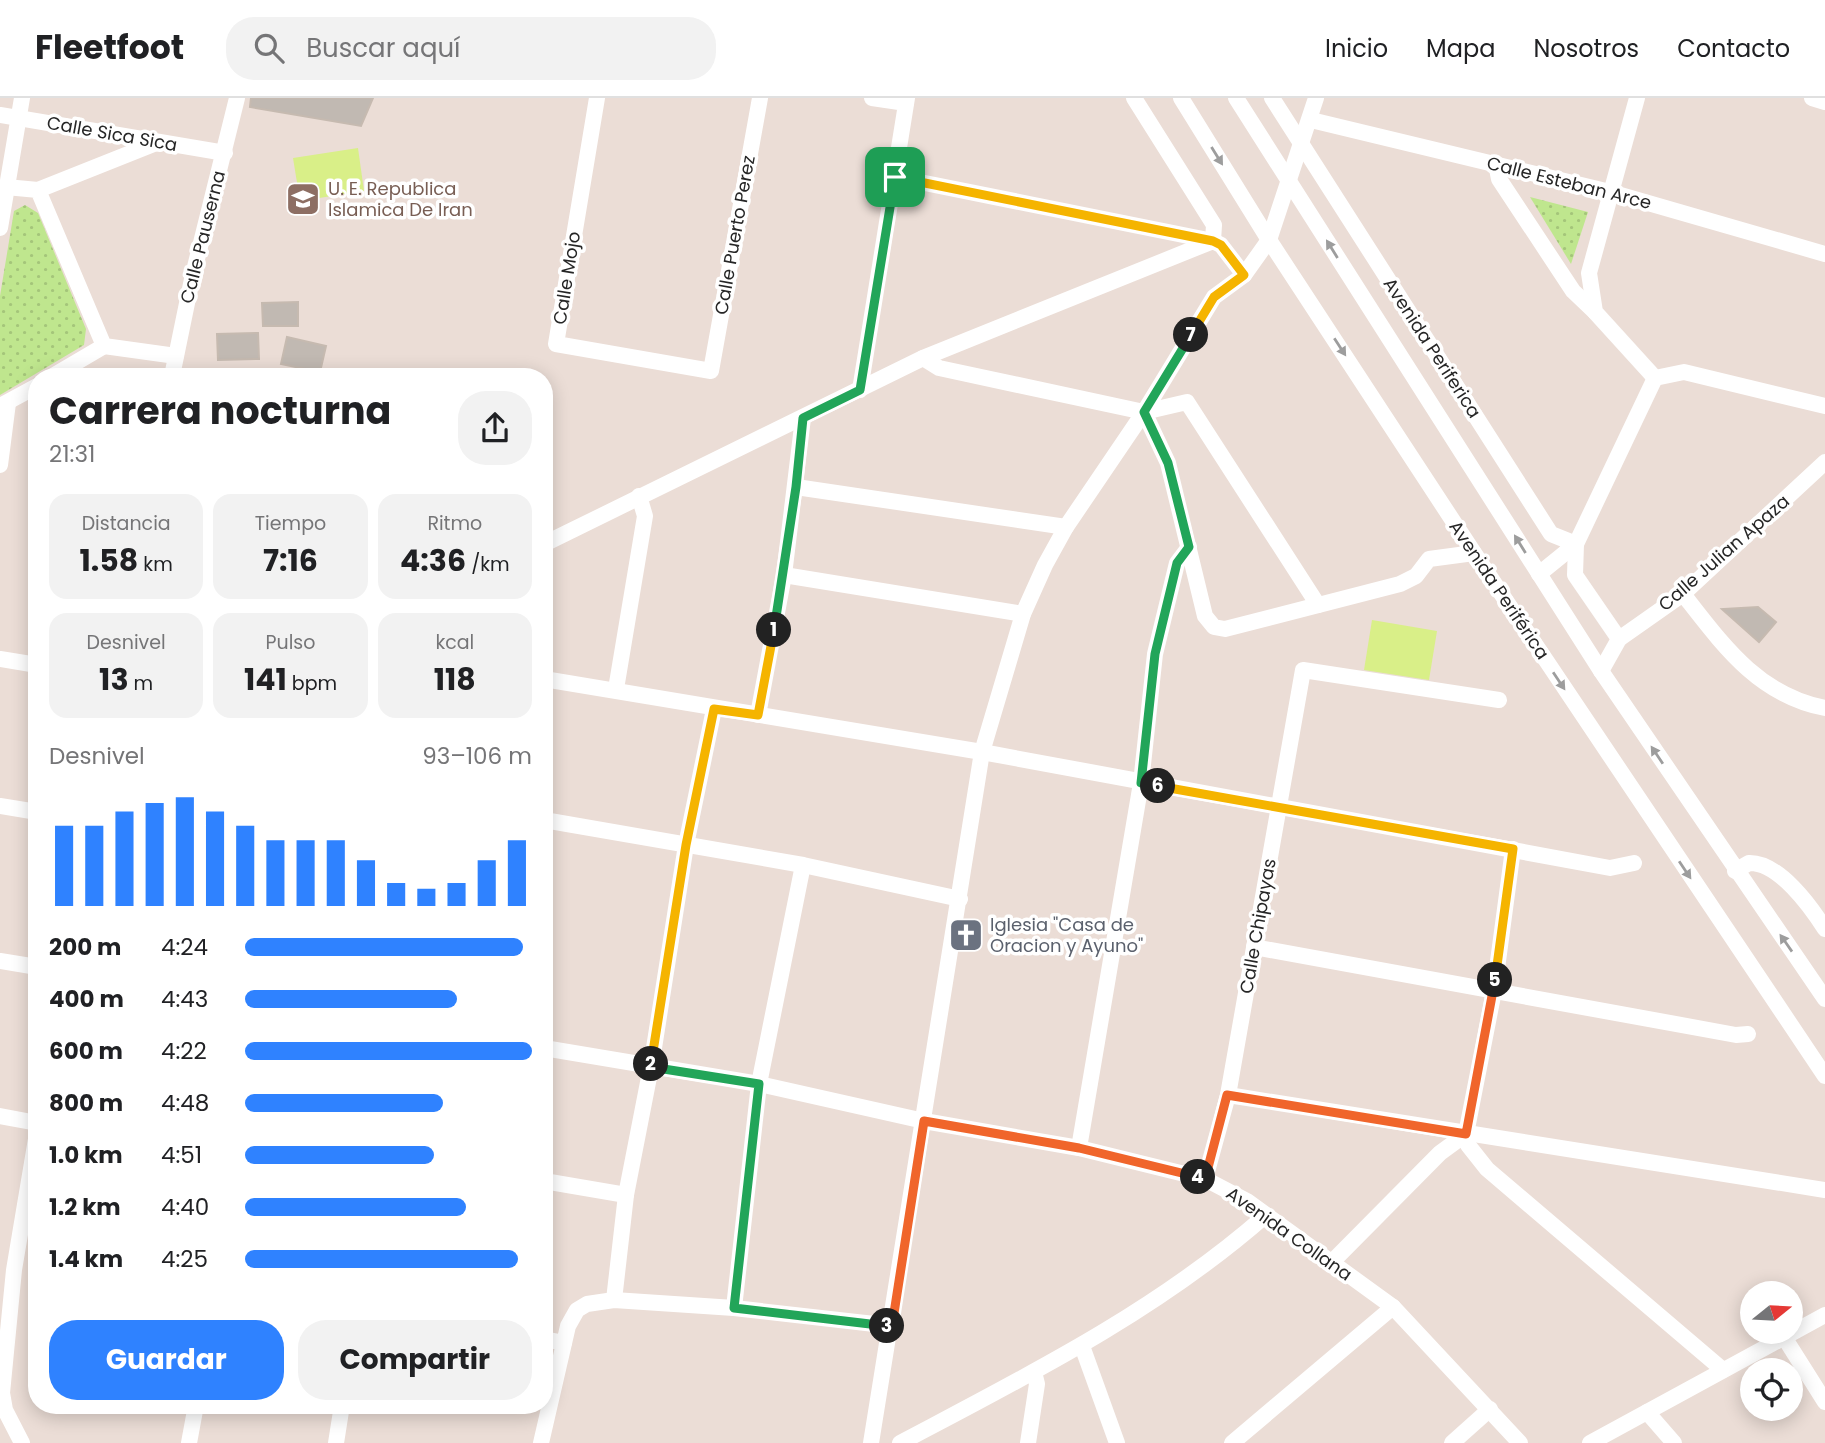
<!DOCTYPE html>
<html lang="es">
<meta charset="utf-8">
<style>
:root{--surface:#fff;--page:#f2f2f2;--text:#202124;--muted:#757577;--line:#e0e0e0;--accent:#2f82ff}
body{margin:0;font-family:Poppins,sans-serif;background:var(--page);color:var(--text);height:100vh;display:flex;flex-direction:column;font-size:26px;white-space:nowrap}
*{box-sizing:border-box;margin:0}
p{font-size:23px;color:var(--muted)}
.icon{flex:none;width:38px;height:38px;fill:none;stroke:currentColor;stroke-width:2;stroke-linecap:round;stroke-linejoin:round}
.map{position:relative;flex:1;overflow:hidden}
.details{position:absolute;left:28px;top:270px;width:525px;height:1046px;display:flex;flex-direction:column;background:var(--surface);border-radius:28px;box-shadow:0 4px 18px #0003}
.details>*{flex:none}
.needle{width:46px;rotate:72deg}
.controls{position:absolute;left:1740px;top:1183px;display:grid;gap:14px}
.controls a{display:grid;place-items:center;width:63px;height:63px;border-radius:50%;background:var(--surface);box-shadow:0 4px 18px #0003;font-size:35px}
.pin{position:absolute;display:grid;place-items:center;width:60px;height:60px;color:#fff;margin:-30px;border-radius:14px;box-shadow:0 4px 10px #0006}
.km{position:absolute;width:35px;height:35px;margin:-18px;border-radius:50%;background:#222;color:#fff;font-size:19px;line-height:35px;text-align:center}
.round{display:grid;place-items:center;flex:none;width:74px;height:74px;border-radius:28px;background:var(--page)}
.summary{display:flex;align-items:center;justify-content:space-between;height:119px;padding:0 21px}
h1{font-size:38px;font-weight:700;line-height:52px}
.figures{display:grid;grid-template-columns:repeat(3,1fr);gap:10px;height:119px;padding:7px 21px}
.figures div{display:grid;align-content:center;border-radius:18px;background:var(--page);text-align:center}
.figures b{font-size:30px;font-weight:700}
.figures small{font-size:19px;font-weight:400}
.figures p{font-size:19px}
.chart{height:196px;padding:14px 21px}
.chart p{display:flex;justify-content:space-between}
.chart svg{width:100%;height:126px;margin-top:7px;stroke:var(--accent);stroke-width:6}
.primary-button{display:flex;gap:14px;margin-top:auto;padding:14px 21px}
.primary-button a{flex:1;height:80px;border-radius:28px;background:var(--accent);color:#fff;font-size:28px;font-weight:700;line-height:80px;text-align:center}
.primary-button a+a{background:var(--page);color:var(--text)}
ul{padding:0 21px;list-style:none;font-size:23px}
li{display:grid;grid-template-columns:112px 84px 1fr;align-items:center;height:52px}
li i{height:18px;border-radius:9px;background:var(--accent)}
header{display:flex;align-items:center;gap:42px;box-sizing:border-box;height:98px;padding:0 35px;background:var(--surface);border-bottom:2px solid var(--line)}
header strong{font-size:33px}
nav{display:flex;gap:38px;margin-inline-start:auto;font-size:24px}
.search{width:490px;height:63px;background:var(--page);display:flex;align-items:center;gap:18px;box-sizing:border-box;padding:0 24px;border-radius:28px;color:var(--muted);font-size:26px}
.map>svg:first-child{display:block}
</style>
<header>
<strong>Fleetfoot</strong>
<div class="search"><svg class="icon" aria-label="search" viewBox="0 0 24 24"><circle cx="10" cy="10" r="6"/><path d="M15 15l6 6"/></svg>Buscar aquí</div>
<nav><a>Inicio</a><a>Mapa</a><a>Nosotros</a><a>Contacto</a></nav>
</header>
<div class="map">
<svg width="1825" height="1345" viewBox="0 0 1825 1345">
<defs>
<pattern id="park-dots" width="8" height="8" patternUnits="userSpaceOnUse" patternTransform="scale(1.75)"><rect width="8" height="8" fill="#bfe68e"/><path d="M2 2h.1M6 6h.1" fill="none" stroke="#a4c57a" stroke-width="1.8" stroke-linecap="round"/></pattern>
</defs>
<rect width="100%" height="100%" fill="#ebddd6"/>
<g fill="url(#park-dots)">
<polygon points="1530,99 1588,114 1571,166"/>
<polygon points="25,107 38,115 86,231 84,247 0,297 0,198 14,113"/>
</g>
<g fill="#d9ef88">
<polygon points="358,50 364,93 300,103 293,60"/>
<polygon points="1372,522 1437,533 1429,582 1364,572"/>
</g>
<g fill="#c1b9b2" stroke="#c6bab0" stroke-width="2">
<polygon points="251,0 373,0 361,28 250,9"/>
<polygon points="298,204 298,228 263,228 262,205"/>
<polygon points="258,235 259,261 218,262 217,236"/>
<polygon points="287,239 326,248 320,274 281,266"/>
<polygon points="1758,509 1776,524 1759,544 1722,511"/>
</g>
<g fill="none" stroke-linecap="round" stroke-linejoin="round">
<g stroke="#fff" stroke-width="16">
<polyline points="597,0 556,246 711,273 760,0"/>
<polyline points="872,0 906,5"/>
<polyline points="1181,0 1269,142 1474,455 1825,978"/>
<polyline points="1236,0 1601,573 1825,901"/>
<polyline points="1272,0 1551,436 1576,446 1539,476"/>
<polyline points="1637,0 1589,175 1595,214 1655,280"/>
<polyline points="1812,0 1825,4"/>
<polyline points="0,17 225,55"/>
<polyline points="1311,22 1610,94 1825,156"/>
<polyline points="1496,66 1499,81 1573,193 1595,214"/>
<polyline points="895,79 1213,143 1214,127 1134,0"/>
<polyline points="6,89 38,92 104,248 176,258"/>
<polyline points="38,92 156,45"/>
<polyline points="0,130 22,0"/>
<polyline points="923,260 939,270 1144,314 1187,304 1318,507"/>
<polyline points="53,278 104,248"/>
<polyline points="172,278 192,181 237,0"/>
<polyline points="1655,280 1684,274 1825,308"/>
<polyline points="860,292 907,0"/>
<polyline points="0,308 37,288"/>
<polyline points="1144,314 1168,365 1205,518 1214,529 1225,531 1400,486 1416,478 1429,461 1474,455"/>
<polyline points="0,367 8,305"/>
<polyline points="796,389 1066,429"/>
<polyline points="544,446 923,260 1213,143 1221,147 1244,177"/>
<polyline points="784,477 1023,516"/>
<path d="M1683 496C1723 547 1758 597 1825 610"/>
<polyline points="1619,541 1683,496 1825,364"/>
<polyline points="0,561 37,567"/>
<polyline points="1601,573 1619,541 1575,477 1576,446 1655,280"/>
<polyline points="544,581 982,654 1610,770 1634,765"/>
<polyline points="616,591 645,418 639,398"/>
<polyline points="758,617 784,477 803,320"/>
<polyline points="0,708 37,714"/>
<polyline points="544,722 803,767 960,801"/>
<polyline points="1513,751 1494,893 1466,1036 1468,1047 1487,1071 1723,1272"/>
<path d="M1735 773 1749 765C1779 764 1811 809 1825 831"/>
<polyline points="1254,849 1736,937 1748,936"/>
<polyline points="0,863 37,869"/>
<polyline points="544,950 759,986 924,1023 1079,1050 1205,1081 1247,1103 1393,1209 1520,1345"/>
<polyline points="1228,997 1825,1092"/>
<polyline points="0,1018 37,1025"/>
<polyline points="1079,1050 1141,685 1155,556 1177,465 1189,449"/>
<polyline points="1205,1081 1228,997 1303,572 1499,602"/>
<polyline points="544,1083 626,1097"/>
<polyline points="1331,1165 1440,1055 1466,1036"/>
<polyline points="614,1202 626,1097 651,969 686,747 714,611"/>
<polyline points="734,1210 759,986 803,767"/>
<polyline points="1784,1239 1825,1304"/>
<polyline points="544,1241 564,1245"/>
<polyline points="1082,1248 1117,1345"/>
<polyline points="1647,1314 1674,1345"/>
<polyline points="22,1345 5,1312 2,1295 14,1172 37,1035"/>
<polyline points="189,1345 196,1307"/>
<polyline points="336,1345 342,1307"/>
<polyline points="541,1345 568,1228 577,1212 587,1206 614,1202 734,1210 892,1228"/>
<polyline points="871,1345 982,654 1023,516 1045,467 1066,429 1144,314 1214,199 1244,177 1269,142 1316,0"/>
<path d="M900 1345C1027 1278 1157 1213 1266 1117"/>
<polyline points="1028,1345 1037,1286 1034,1274"/>
<polyline points="1232,1345 1393,1209"/>
<polyline points="1452,1345 1490,1311"/>
<polyline points="1590,1345 1825,1217"/>
</g>
</g>
<defs><path id="oneway-solid" d="M-6-.8H1V-3.2L6.5 0L1 3.2V.8H-6Z" transform="scale(1.75)"/></defs>
<g fill="#9d9d9d">
<use href="#oneway-solid" transform="translate(1217 58) rotate(58)"/>
<use href="#oneway-solid" transform="translate(1332 151) rotate(-122)"/>
<use href="#oneway-solid" transform="translate(1340 249) rotate(57)"/>
<use href="#oneway-solid" transform="translate(1520 446) rotate(-122)"/>
<use href="#oneway-solid" transform="translate(1559 583) rotate(56)"/>
<use href="#oneway-solid" transform="translate(1657 657) rotate(-124)"/>
<use href="#oneway-solid" transform="translate(1685 772) rotate(56)"/>
<use href="#oneway-solid" transform="translate(1786 845) rotate(-125)"/>
</g>
<g fill="none" stroke-linecap="round" stroke-linejoin="round">
<g stroke="#fff" stroke-width="14">
<polyline id="split-1" points="774,532 796,389 803,320 860,292 895,79"/>
</g>
<g stroke="#fff" stroke-width="14">
<polyline id="split-2" points="651,966 686,747 714,611 758,617 774,532"/>
</g>
<g stroke="#fff" stroke-width="14">
<polyline id="split-3" points="651,966 651,969 759,986 734,1210 887,1228"/>
</g>
<g stroke="#fff" stroke-width="14">
<polyline id="split-4" points="887,1228 892,1228 924,1023 1079,1050 1198,1079"/>
</g>
<g stroke="#fff" stroke-width="14">
<polyline id="split-5" points="1198,1079 1205,1081 1227,997 1466,1036 1495,882"/>
</g>
<g stroke="#fff" stroke-width="14">
<polyline id="split-6" points="1158,688 1513,751 1495,882"/>
</g>
<g stroke="#fff" stroke-width="14">
<polyline id="split-7" points="1158,688 1141,685 1155,556 1177,465 1189,449 1168,365 1144,314 1191,237"/>
</g>
<g stroke="#fff" stroke-width="14">
<polyline id="split-8" points="895,79 1213,143 1221,147 1244,177 1214,199 1191,237"/>
</g>
<use href="#split-1" stroke="#22a559" stroke-width="9"/>
<use href="#split-2" stroke="#f5b400" stroke-width="9"/>
<use href="#split-3" stroke="#22a559" stroke-width="9"/>
<use href="#split-4" stroke="#f0652b" stroke-width="9"/>
<use href="#split-5" stroke="#f0652b" stroke-width="9"/>
<use href="#split-6" stroke="#f5b400" stroke-width="9"/>
<use href="#split-7" stroke="#22a559" stroke-width="9"/>
<use href="#split-8" stroke="#f5b400" stroke-width="9"/>
</g>
<defs>
<g id="school-square" transform="scale(1.75)"><rect x="-9" y="-9" width="18" height="18" rx="4" fill="#8d6e63" stroke="#fff"/><path d="M0-5L7-2L0 1L-7-2ZM-4 1L0 2.5L4 1V4Q0 6-4 4Z" fill="#fff"/></g>
<g id="church-square" transform="scale(1.75)"><rect x="-9" y="-9" width="18" height="18" rx="4" fill="#6b7280" stroke="#fff"/><path d="M-1.2-6h2.4v3.5h3.3v2.4h-3.3V6h-2.4V-.1h-3.3v-2.4h3.3Z" fill="#fff"/></g>
</defs>
<g fill-rule="evenodd">
<use href="#school-square" x="303" y="101"/>
<use href="#church-square" x="966" y="837"/>
</g>
<g text-anchor="middle" stroke-width="7" stroke-linejoin="round" paint-order="stroke">
<g font-size="18" fill="#262626" stroke="#fff">
<text transform="translate(112 36) rotate(10)" y="6">Calle Sica Sica</text>
<text transform="translate(1569 85) rotate(14)" y="6">Calle Esteban Arce</text>
<text transform="translate(735 137) rotate(-80)" y="6">Calle Puerto Perez</text>
<text transform="translate(203 139) rotate(-76)" y="6">Calle Pauserna</text>
<text transform="translate(567 180) rotate(-81)" y="6">Calle Mojo</text>
<text transform="translate(1432 250) rotate(57)" y="6">Avenida Periferica</text>
<text transform="translate(1724 455) rotate(-41)" y="6">Calle Julian Apaza</text>
<text transform="translate(1499 492) rotate(56)" y="6">Avenida Periférica</text>
<text transform="translate(1258 828) rotate(-80)" y="6">Calle Chipayas</text>
<text transform="translate(1289 1136) rotate(35)" y="6">Avenida Collana</text>
</g>
<g font-size="18" fill="#785e54" stroke="#fff" text-anchor="start">
<text x="328" y="97">U. E. Republica<tspan x="328" dy="21">Islamica De Iran</tspan></text>
</g>
<g font-size="18" fill="#5b616d" stroke="#fff" text-anchor="start">
<text x="990" y="833">Iglesia "Casa de<tspan x="990" dy="21">Oracion y Ayuno"</tspan></text>
</g>
</g>
</svg>
<div class="controls">
<a><svg class="needle" viewBox="-14 -14 28 28"><path d="M0-13l5 13h-10z" fill="#e53935"/><path d="M0 13l5-13h-10z" fill="#757577"/></svg></a>
<a><svg class="icon" aria-label="locate" viewBox="0 0 24 24"><circle cx="12" cy="12" r="6"/><path d="M12 2v4M12 18v4M2 12h4M18 12h4"/></svg></a>
</div>
<div class="pin" style="left:895px;top:79px;background:#1e9e55"><svg class="icon" aria-label="arrive" viewBox="0 0 24 24"><path d="M6 21V4h12l-3 4 3 4H6"/></svg></div>
<b class="km" style="left:774px;top:532px">1</b>
<b class="km" style="left:651px;top:966px">2</b>
<b class="km" style="left:887px;top:1228px">3</b>
<b class="km" style="left:1198px;top:1079px">4</b>
<b class="km" style="left:1495px;top:882px">5</b>
<b class="km" style="left:1158px;top:688px">6</b>
<b class="km" style="left:1191px;top:237px">7</b>
<section class="details">
<div class="summary"><div><h1>Carrera nocturna</h1><p>21:31</p></div><a class="round"><svg class="icon" aria-label="share" viewBox="0 0 24 24"><path d="M12 15V3M7 8l5-5 5 5M5 13v7h14v-7"/></svg></a></div>
<div class="figures">
<div><p>Distancia</p><b>1.58<small> km</small></b></div>
<div><p>Tiempo</p><b>7:16</b></div>
<div><p>Ritmo</p><b>4:36<small> /km</small></b></div>
</div>
<div class="figures">
<div><p>Desnivel</p><b>13<small> m</small></b></div>
<div><p>Pulso</p><b>141<small> bpm</small></b></div>
<div><p>kcal</p><b>118</b></div>
</div>
<div class="chart"><p><span>Desnivel</span>93–106 m</p>
<svg viewBox="0 0 160 44" preserveAspectRatio="none"><path d="M5 44V16M15 44V16M25 44V11M35 44V8M45 44V6M55 44V11M65 44V16M75 44V21M85 44V21M95 44V21M105 44V28M115 44V36M125 44V38M135 44V36M145 44V28M155 44V21"/></svg>
</div>
<ul>
<li><b>200 m</b>4:24<i style="width:97%"></i></li>
<li><b>400 m</b>4:43<i style="width:74%"></i></li>
<li><b>600 m</b>4:22<i style="width:100%"></i></li>
<li><b>800 m</b>4:48<i style="width:69%"></i></li>
<li><b>1.0 km</b>4:51<i style="width:66%"></i></li>
<li><b>1.2 km</b>4:40<i style="width:77%"></i></li>
<li><b>1.4 km</b>4:25<i style="width:95%"></i></li>
</ul>
<div class="primary-button"><a>Guardar</a><a>Compartir</a></div>
</section>
</div>
